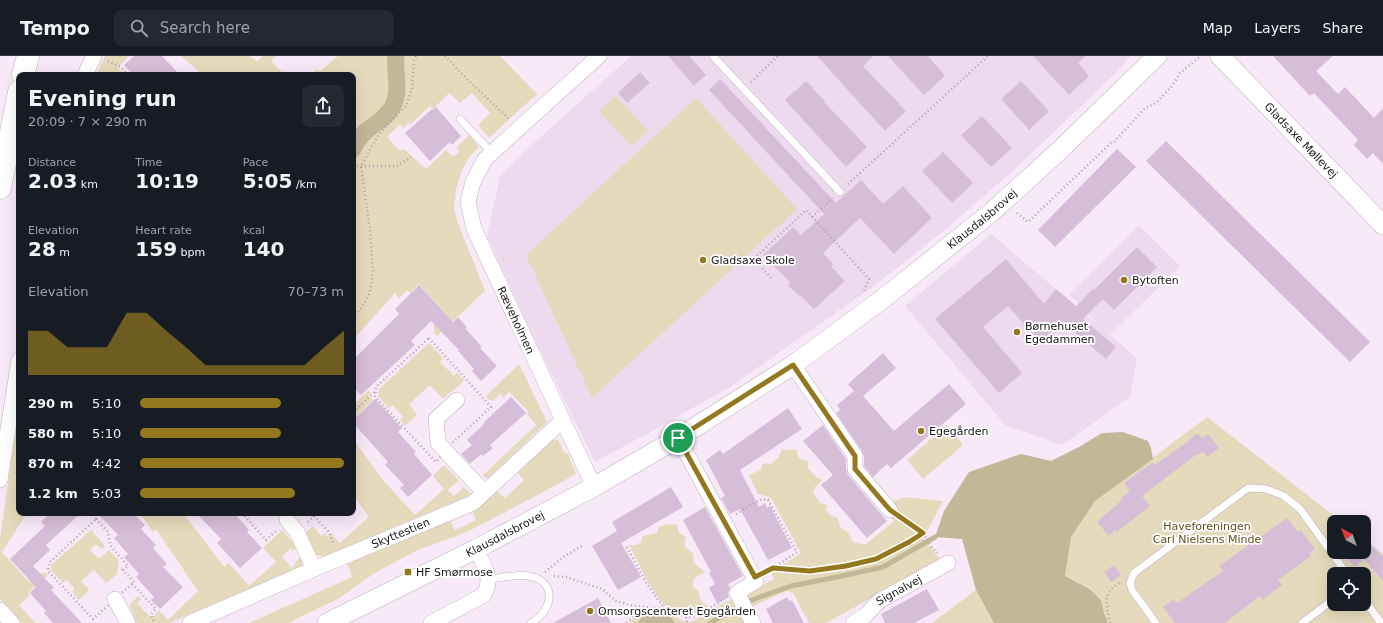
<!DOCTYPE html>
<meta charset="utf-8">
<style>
:root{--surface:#171b24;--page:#242831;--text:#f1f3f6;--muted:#9ea1a6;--line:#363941;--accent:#94781f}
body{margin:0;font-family:"DejaVu Sans",sans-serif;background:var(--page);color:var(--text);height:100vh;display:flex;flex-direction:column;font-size:15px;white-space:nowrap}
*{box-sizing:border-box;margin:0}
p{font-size:13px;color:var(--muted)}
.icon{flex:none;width:22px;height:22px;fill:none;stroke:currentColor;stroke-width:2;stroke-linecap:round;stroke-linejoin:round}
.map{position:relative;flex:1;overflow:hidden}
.sheet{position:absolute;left:16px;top:16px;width:340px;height:444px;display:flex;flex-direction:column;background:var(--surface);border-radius:8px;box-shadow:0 4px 16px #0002}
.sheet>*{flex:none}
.needle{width:26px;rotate:319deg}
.buttons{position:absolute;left:1327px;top:459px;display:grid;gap:8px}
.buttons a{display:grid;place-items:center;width:44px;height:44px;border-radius:8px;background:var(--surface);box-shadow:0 4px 16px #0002;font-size:20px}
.pin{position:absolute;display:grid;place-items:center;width:34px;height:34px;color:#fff;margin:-17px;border:2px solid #fff;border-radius:50%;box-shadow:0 1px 4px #0007}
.round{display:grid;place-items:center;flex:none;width:42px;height:42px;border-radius:8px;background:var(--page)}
.summary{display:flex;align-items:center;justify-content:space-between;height:68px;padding:0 12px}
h1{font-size:22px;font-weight:600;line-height:30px}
.stats{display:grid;grid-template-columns:repeat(3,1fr);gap:6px;height:68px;padding:4px 12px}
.stats div{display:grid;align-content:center}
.stats b{font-size:20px;font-weight:600}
.stats small{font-size:11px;font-weight:400}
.stats p{font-size:11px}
.chart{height:112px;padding:8px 12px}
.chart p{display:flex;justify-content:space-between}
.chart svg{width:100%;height:72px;margin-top:4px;fill:var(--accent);opacity:.7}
ul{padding:0 12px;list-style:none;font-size:13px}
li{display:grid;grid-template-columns:64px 48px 1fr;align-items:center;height:30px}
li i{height:10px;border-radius:5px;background:var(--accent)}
header{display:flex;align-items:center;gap:24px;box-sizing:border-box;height:56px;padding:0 20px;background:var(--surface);border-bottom:1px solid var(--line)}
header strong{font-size:19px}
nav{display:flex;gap:22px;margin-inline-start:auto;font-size:14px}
.search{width:280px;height:36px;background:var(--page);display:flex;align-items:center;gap:10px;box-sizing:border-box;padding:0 14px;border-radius:8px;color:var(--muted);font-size:15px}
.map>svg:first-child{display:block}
</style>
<header>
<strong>Tempo</strong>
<div class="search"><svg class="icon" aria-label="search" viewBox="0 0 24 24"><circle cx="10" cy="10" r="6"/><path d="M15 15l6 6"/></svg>Search here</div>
<nav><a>Map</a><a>Layers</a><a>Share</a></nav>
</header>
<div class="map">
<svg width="1383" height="567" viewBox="0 0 1383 567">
<rect width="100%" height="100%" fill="#f8e9f8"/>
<g fill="#eedaef">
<polygon points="631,0 1130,0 1118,15 1015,113 945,174 874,230 730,331 654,374 595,406 527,268 487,179 500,121 516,103"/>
<polygon points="1139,169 1180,210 1110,279 1137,302 1130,341 1062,389 1005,369 905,250 991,178 1101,271 1069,238"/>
</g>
<g fill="#e5dabb" fill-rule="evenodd">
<polygon points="105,0 129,0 118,11 124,19 96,19"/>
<polygon points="181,0 250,0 257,5 263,0 276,0 271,5 285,19 203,19"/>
<polygon points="338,0 500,0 537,38 489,82 478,69 490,57 472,37 460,47 449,37 433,53 430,50 410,69 409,67 403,72 400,68 387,81 400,95 404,93 426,113 446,94 453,101 460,95 456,92 469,79 479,91 469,101 461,117 456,134 454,153 459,170 485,235 437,280 434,277 434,269 440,263 437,260 442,254 419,228 410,237 409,235 406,235 399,242 395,237 353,284 353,19 311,19 317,13 320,15"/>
<polygon points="616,40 648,75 631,90 599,55"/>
<polygon points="696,42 797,153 592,342 526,199"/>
<polygon points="429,287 443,302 440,306 454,320 457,317 464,325 443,343 430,329 409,348 417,359 405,370 400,364 403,361 393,349 389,352 378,340 379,333"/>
<polygon points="519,308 547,366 488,422 482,420 536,369 527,358 529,356 509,336 503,342 500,338 493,345 491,344 490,345 486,340"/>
<polygon points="369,334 371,337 368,339 373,344 353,363 353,349"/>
<polygon points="19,352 19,457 27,457 2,496 28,525 33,521 34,523 41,517 46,517 48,519 28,537 30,539 19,549 35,567 22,567 0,543 0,483"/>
<path d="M1207 361 1342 466H1334V496H1364V483L1383 498V567H1107V564L1104 557 1101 544 1090 532 1065 520 1071 481 1095 445ZM1334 518H1364V548H1334Z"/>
<polygon points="947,369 963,389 923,423 907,404"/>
<polygon points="353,383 382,423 415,459 444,433 433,420 444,409 459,424 448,434 454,440 464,431 470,437 468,440 323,501 315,498 305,477 313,470 321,480 325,477 328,481 331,477 340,487 369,461 353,439"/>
<polygon points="553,384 558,384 564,396 568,398 576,418 547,434 465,477 420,493 376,516 338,543 288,567 249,567 352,521 347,507 450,464 455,474 476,464 472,455 496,434 505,442 524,424 516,415 548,386"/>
<polygon points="782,393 787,394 796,393 799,402 808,405 808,412 816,421 823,424 815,431 813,436 820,447 827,449 826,454 831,460 838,462 840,471 848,476 853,486 865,489 894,465 888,459 895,452 894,445 904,441 943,445 923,483 941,504 826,567 809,567 793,537 787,535 751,551 743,538 774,523 771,516 786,515 784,508 801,497 771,442 758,438 749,419 761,414 762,409 766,407 771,408 779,401"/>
<polygon points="142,457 185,457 184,458 224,511 229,507 249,530 276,506 263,492 282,474 293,486 296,492 293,495 290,493 282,501 292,512 299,502 303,502 301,511 169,567 137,567 129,549 138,540 141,543 137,547 149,560 154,560 159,554 168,564 198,535 156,473 153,476 141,459"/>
<path d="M666 468 671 469 676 468 679 477 686 481C682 489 686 493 693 497L694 507 705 516C697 520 692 521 693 531L698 535 702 547 709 550 693 559C686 557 676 556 669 552 653 542 639 507 629 489H637L641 486 643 480 657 477 659 471Z"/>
<polygon points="91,474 105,490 101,493 96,488 90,494 99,503 109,494 119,505 117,518 106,527 94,514 81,525 89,534 79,544 72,536 75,533 67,524 63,527 51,514 51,509"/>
<polygon points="976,534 994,567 932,567"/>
<path d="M734 542 747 567H675L668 558H644L638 567H629C663 532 669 567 691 566 694 565 698 562 702 560 712 554 723 548 734 542Z"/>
</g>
<g fill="#c2b797">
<polygon points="1123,376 1148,385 1151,392 1153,403 1095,445 1071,481 1065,520 1090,533 1101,544 1104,557 1107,564 1107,567 994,567 976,534 962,483 935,481 944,455 969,416 1021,398 1051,405 1079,391 1102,377"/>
<polygon points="643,558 668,558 675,567 638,567"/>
</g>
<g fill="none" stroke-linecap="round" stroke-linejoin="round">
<polyline stroke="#c2b797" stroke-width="5" points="710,567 752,544 791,530 842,520 883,511 935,481"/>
<path stroke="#c2b797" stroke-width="17" d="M353 93C356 86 361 80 366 75 375 68 388 60 393 50 401 33 394 17 396 0"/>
</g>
<g fill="#d7bed8">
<polygon points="134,0 162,0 180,19 133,19 124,9"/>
<polygon points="668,0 689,0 706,19 694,30"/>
<polygon points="817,0 873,0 863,10 906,55 885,75"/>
<polygon points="888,0 928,0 945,20 924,39"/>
<polygon points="1033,0 1085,0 1078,7 1089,20 1069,39"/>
<polygon points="1273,0 1333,0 1316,15 1338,38 1345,31 1374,62 1383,52 1383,108 1373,97 1367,103 1354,89 1358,84 1314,37 1310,40"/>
<polygon points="640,16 650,27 627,47 618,37"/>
<polygon points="720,23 836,147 861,124 883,148 903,130 932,162 894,198 860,162 823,197 833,208 831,210 845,225 814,253 800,239 799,240 788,229 790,226 763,199 793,171 801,179 824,158 709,34"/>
<polygon points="806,25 825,45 824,46 867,91 846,111 785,44"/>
<polygon points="1021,25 1049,55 1029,74 1001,43"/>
<polygon points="436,51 461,80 452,89 450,86 430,105 405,77 432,53 433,54"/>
<polygon points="982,60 1012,92 991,111 961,79"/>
<polygon points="1166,85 1370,286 1350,306 1146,105"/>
<polygon points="1117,93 1136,111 1055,191 1038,174"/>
<polygon points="943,96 973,127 952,147 922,115"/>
<polygon points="1137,191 1157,211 1114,254 1103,243 1083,263 1116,291 1106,303 1063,266 1040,286 1008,250 983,271 1022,317 999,337 935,263 1006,203 1044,248 1056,233 1076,250 1093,233 1097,237 1094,234"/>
<polygon points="419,229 453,266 458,261 467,271 465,272 482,291 480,292 497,310 481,325 472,315 474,313 458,295 459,294 431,265 411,285 415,289 361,339 353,331 353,304 399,258 395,253"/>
<polygon points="883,297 896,312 863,340 894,375 949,328 966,348 891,412 887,408 873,421 864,410 864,400 862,395 836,357 840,354 837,349 854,335 848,328"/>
<polygon points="511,341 526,357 490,389 493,392 483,400 481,398 470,408 461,398 472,389 467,384 485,367 484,366"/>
<polygon points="375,343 402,372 398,376 416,396 414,398 432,419 408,441 400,432 404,429 385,409 388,406 353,367 353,364"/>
<polygon points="788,352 802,373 740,414 759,451 765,447 767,452 770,450 792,492 768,504 740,453 730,458 721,442 725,440 706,404 720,394 723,398"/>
<polygon points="823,369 846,403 846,413 848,419 887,465 867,482 821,429 833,419 803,385"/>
<polygon points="1197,377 1202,382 1208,378 1219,392 1207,401 1203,396 1198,399 1197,398 1142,440 1150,450 1117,476 1115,474 1109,480 1097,466 1122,444 1121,442 1130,435 1124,427 1153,406 1155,409 1187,386"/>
<polygon points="671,431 683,451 621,487 641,521 618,534 592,490 617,475 612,466"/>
<polygon points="705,451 743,520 728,528 730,532 728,537 729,541 717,547 709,532 715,528 709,517 711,516 683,464"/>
<polygon points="50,457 81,457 46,489 50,494 33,510 54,532 51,534 82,567 53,567 44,557 46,555 30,537 36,531 10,503 45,470 41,466"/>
<polygon points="97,457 133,457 145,469 141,473 156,489 153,492 167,508 163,511 183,531 160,553 151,544 154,541 136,521 139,518 124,501 128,498 114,482 118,479"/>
<polygon points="196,457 234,457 249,474 247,476 262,492 240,512 217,487 221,483"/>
<polygon points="1287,462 1298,476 1301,474 1315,493 1309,498 1311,500 1278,524 1282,529 1262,544 1260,540 1225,567 1175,567 1163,551 1174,543 1177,547 1223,515 1219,510"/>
<polygon points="1371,490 1383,500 1383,525 1364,503 1355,511 1341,496 1367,496"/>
<polygon points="1114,509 1121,519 1111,526 1104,516"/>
<polygon points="927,533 939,554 914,567 885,567 881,558"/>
<polygon points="787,541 789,545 792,544 804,567 773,567 766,553"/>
<polygon points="598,542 611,567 553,567"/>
</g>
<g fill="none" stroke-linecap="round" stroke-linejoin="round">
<g stroke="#bfb1bf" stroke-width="8">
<g id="service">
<polyline points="713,0 840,136"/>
<polyline points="460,63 492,97"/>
<path d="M489 523C500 522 519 518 529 520 559 526 552 555 531 567"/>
<polyline points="1364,543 1381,567"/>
<polyline points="1156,567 1132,534 1130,527 1134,517 1248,432 1266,433 1284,440 1300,453 1347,518"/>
<polyline points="1302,567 1334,543"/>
</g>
</g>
<g stroke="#bfb1bf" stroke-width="16">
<g id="minor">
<polyline points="85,19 94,0"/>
<polyline points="793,309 855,400 855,413 890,454"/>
<polyline points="457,344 436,363 438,387 484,436"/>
<polyline points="678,382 756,525 737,537 753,567"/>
<polyline points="0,424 19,304"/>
<polyline points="594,431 474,173 468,146 473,126 485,103 599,0"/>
<polyline points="287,464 297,476 314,513"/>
<polyline points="115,543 128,567"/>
<polyline points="0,554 12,567"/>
<path id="s1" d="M190 567 314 513 473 447 563 364"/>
<path d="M431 567 484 539C494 522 483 509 476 493"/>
<path id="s2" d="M853 567 866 559 879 545 948 507"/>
</g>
</g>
<g stroke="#bfb1bf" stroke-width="20">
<g id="tertiary">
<path id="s3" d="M1220 0 1383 169"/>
<path id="s4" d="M327 567 476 493 594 431 678 382 793 309 880 245 993 155 1061 93 1157 0"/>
</g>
</g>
<g stroke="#bfb1bf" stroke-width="23">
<g id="motorway">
<polyline points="23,19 28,0"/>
<polyline points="0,132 19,36"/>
</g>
</g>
<g stroke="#aea3ae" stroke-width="2.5" stroke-dasharray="1 3" stroke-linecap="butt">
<polyline points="445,0 467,23 509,63"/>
<polyline points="108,5 121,11 128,19"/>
<polyline points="751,26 778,0"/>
<polyline points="353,110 397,110 411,101"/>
<polyline points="848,128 988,0"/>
<polyline points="1017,157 1028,166 1111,87 1114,86 1145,52 1156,47 1173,29 1180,17 1201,0"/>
<polyline points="812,161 833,142"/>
<polyline points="771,222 756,205 757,200 806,154 869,223 864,235"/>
<polyline points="353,262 362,251 370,236 373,215 370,174 361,110 379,78 406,50 412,33 414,4 416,0"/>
<polygon points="429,282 491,351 450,389 436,406 375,341 376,331"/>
<polyline points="353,356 375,336"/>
<polyline points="242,457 266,484 277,474"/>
<polyline points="736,458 762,443 768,444 797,496 773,512"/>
<polyline points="314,460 329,476 334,489"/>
<polygon points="96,463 108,476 110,489 128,510 123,514 134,526 93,563 48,515 49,507"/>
<polyline points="96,463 97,457"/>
<polyline points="308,466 314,460 311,457"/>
<polyline points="923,477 932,492 938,497"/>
<path d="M627 491C638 513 649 534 665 552"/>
<polyline points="768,515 773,512 811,515 846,511 876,503 909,486 923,477 902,462"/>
<polyline points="545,516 562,502 583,489"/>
<polyline points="554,520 566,521 602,533 616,545 634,550 666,553 686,561 693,561 725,543"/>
<polyline points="132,528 156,553 151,558 154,567"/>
<polyline points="686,561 687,567"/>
<polyline points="627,567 637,556 644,552"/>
<path d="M1110 567C1107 548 1101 540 1119 527"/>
</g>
<use href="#service" stroke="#fff" stroke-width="7"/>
<use href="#minor" stroke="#fff" stroke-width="15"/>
<use href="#tertiary" stroke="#fff" stroke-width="19"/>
<use href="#motorway" stroke="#fff" stroke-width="22"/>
</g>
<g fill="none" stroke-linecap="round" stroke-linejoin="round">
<g stroke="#fff" stroke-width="8">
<polygon id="route" points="793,309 855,400 855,413 890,454 923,477 909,486 876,503 846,510 810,515 773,512 755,521 678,382"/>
</g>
<use href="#route" stroke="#94781f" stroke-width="5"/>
</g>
<g fill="#94781f" stroke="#fff" stroke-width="1.5">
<circle cx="703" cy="204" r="4"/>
<circle cx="1124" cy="224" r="4"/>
<circle cx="1017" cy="276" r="4"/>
<circle cx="921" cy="375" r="4"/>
<rect x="404" y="512" width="8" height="8" rx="2"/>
<circle cx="590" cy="555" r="4"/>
</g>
<g text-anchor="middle" stroke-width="3.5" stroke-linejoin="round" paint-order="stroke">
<g font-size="11" fill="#1a151a" stroke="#fff">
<text dy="4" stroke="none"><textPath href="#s3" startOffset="117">Gladsaxe Møllevej</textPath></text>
<text dy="4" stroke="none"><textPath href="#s4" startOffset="772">Klausdalsbrovej</textPath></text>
<text transform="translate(516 264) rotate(65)" y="4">Ræveholmen</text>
<text dy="4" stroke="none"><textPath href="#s1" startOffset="229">Skyttestien</textPath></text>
<text dy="4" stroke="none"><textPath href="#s4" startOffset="199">Klausdalsbrovej</textPath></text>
<text dy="4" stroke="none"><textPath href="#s2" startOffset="57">Signalvej</textPath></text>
</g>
<g font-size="11" fill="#1a151a" stroke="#fff" text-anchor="start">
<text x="711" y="208">Gladsaxe Skole</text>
<text x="1132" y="228">Bytoften</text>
<text x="1025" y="274">Børnehuset<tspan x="1025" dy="13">Egedammen</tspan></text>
<text x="929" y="379">Egegården</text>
<text x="416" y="520">HF Smørmose</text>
<text x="598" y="559">Omsorgscenteret Egegården</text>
</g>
<g font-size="11" fill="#62501b" stroke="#fff">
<text x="1207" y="474">Haveforeningen<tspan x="1207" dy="13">Carl Nielsens Minde</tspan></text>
</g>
</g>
</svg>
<div class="buttons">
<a><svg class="needle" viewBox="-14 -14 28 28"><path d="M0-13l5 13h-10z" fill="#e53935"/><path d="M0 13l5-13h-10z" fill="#9ea1a6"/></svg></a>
<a><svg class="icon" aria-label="locate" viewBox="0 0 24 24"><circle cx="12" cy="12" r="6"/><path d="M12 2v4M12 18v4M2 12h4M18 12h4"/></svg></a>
</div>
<div class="pin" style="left:678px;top:382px;background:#1e9e55"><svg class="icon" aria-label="arrive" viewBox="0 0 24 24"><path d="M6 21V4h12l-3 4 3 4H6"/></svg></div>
<section class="sheet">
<div class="summary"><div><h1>Evening run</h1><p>20:09 · 7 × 290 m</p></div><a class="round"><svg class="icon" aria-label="share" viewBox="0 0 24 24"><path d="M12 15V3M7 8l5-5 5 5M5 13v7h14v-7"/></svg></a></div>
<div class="stats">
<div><p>Distance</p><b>2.03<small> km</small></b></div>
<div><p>Time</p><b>10:19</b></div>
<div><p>Pace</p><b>5:05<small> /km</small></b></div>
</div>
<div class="stats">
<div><p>Elevation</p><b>28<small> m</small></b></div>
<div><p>Heart rate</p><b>159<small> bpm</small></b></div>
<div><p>kcal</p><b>140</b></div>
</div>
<div class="chart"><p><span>Elevation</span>70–73 m</p>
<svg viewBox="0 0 160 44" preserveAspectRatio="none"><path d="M0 44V17L10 17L20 27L30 27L40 27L50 6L60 6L70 17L80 27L90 38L100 38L110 38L120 38L130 38L140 38L150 27L160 17V44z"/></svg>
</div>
<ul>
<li><b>290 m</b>5:10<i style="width:69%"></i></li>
<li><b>580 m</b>5:10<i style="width:69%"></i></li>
<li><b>870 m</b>4:42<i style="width:100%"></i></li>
<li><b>1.2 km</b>5:03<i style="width:76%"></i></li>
</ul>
</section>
</div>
